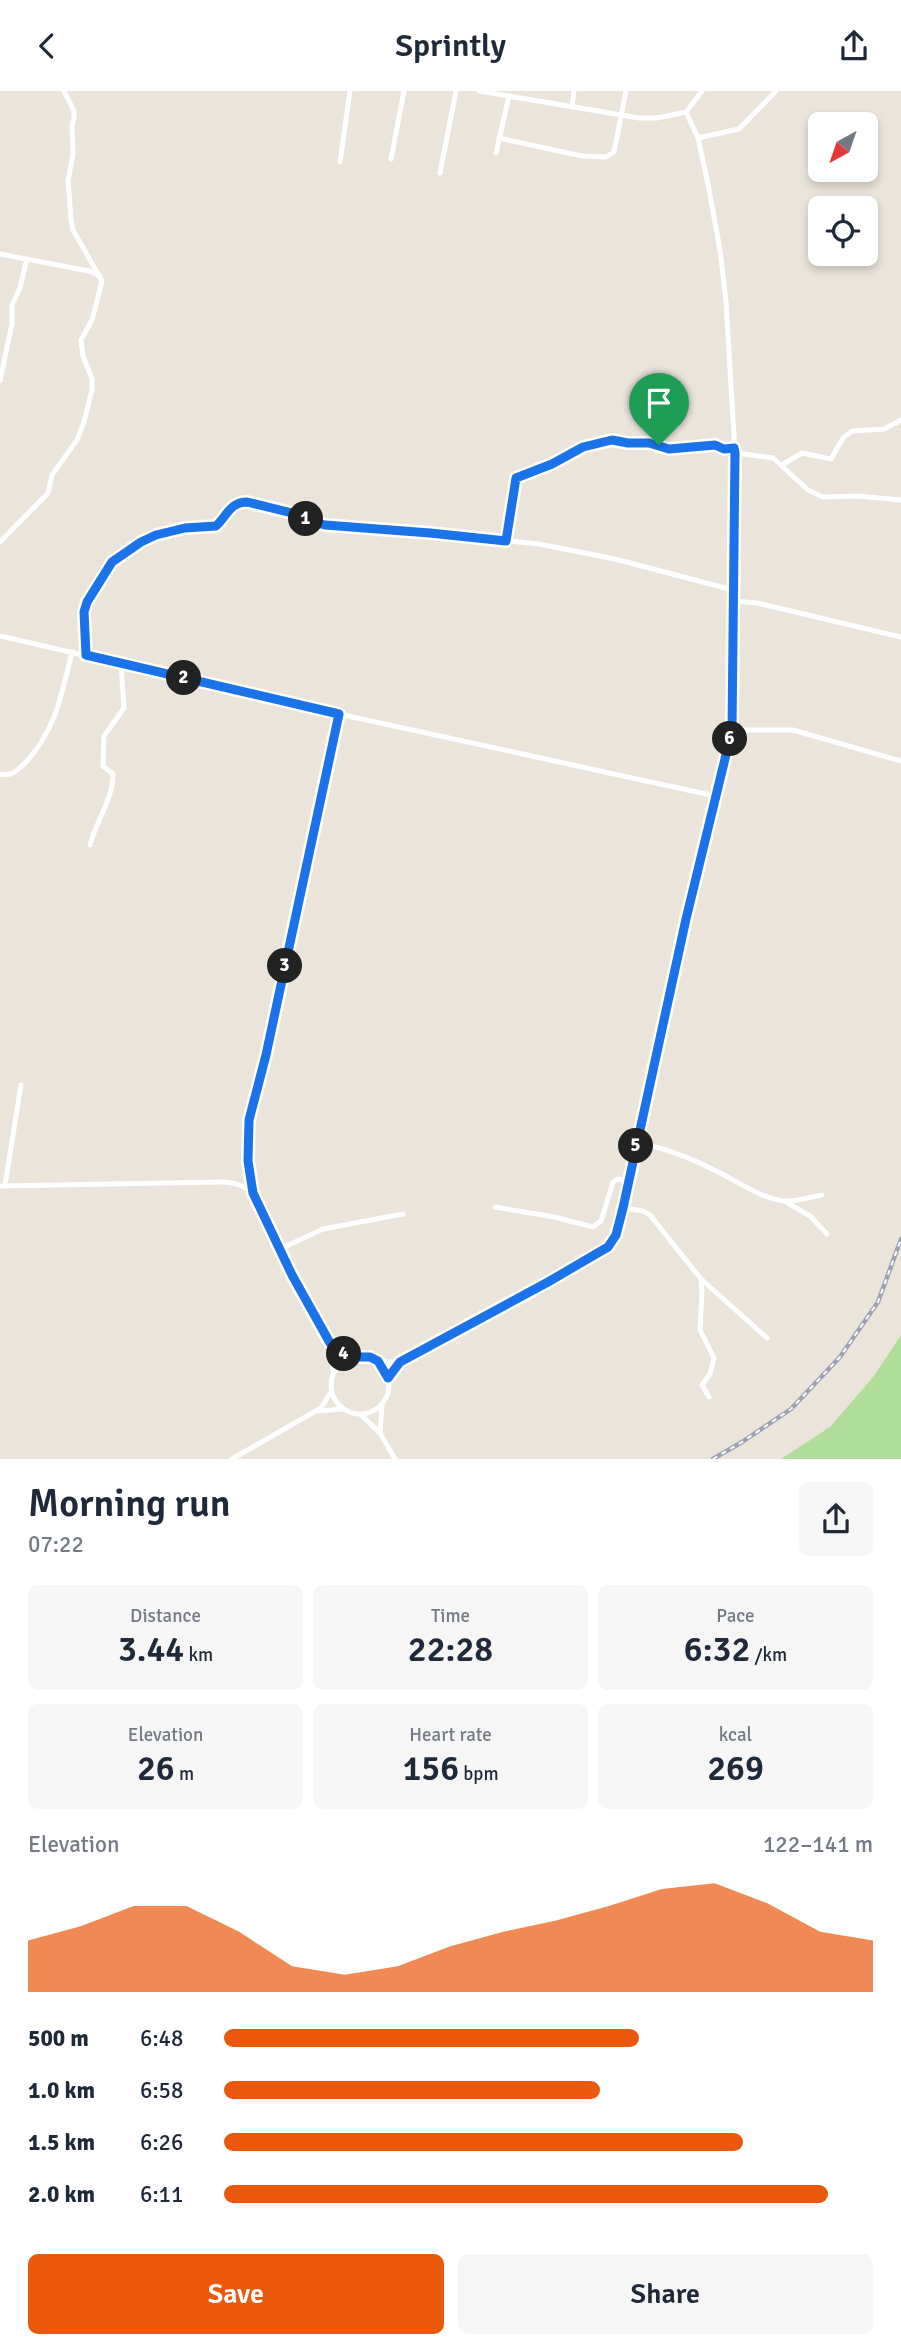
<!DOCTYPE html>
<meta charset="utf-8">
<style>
:root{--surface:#fff;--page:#f6f6f7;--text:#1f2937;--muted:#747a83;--accent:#ea580c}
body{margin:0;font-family:Signika,sans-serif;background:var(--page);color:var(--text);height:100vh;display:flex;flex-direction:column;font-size:26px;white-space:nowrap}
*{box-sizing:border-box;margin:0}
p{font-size:23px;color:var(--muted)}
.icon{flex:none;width:38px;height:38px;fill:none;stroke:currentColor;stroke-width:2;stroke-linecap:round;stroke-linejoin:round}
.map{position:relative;height:1368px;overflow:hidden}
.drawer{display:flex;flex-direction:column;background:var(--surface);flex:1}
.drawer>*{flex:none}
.needle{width:46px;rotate:220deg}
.controls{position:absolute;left:808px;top:21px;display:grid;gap:14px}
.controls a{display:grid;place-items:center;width:70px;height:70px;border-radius:10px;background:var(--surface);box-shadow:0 4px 10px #0003;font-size:35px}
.pin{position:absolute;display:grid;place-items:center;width:60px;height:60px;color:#fff;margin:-72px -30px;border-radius:50% 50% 50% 0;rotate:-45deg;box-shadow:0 0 7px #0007}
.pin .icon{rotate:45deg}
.km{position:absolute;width:35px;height:35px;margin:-18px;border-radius:50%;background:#222;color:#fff;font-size:19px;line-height:35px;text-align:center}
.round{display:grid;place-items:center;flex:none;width:74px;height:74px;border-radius:10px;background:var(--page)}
.overview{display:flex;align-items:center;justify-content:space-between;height:119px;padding:0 28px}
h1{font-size:38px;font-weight:600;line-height:52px}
.stats{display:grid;grid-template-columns:repeat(3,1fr);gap:10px;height:119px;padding:7px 28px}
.stats div{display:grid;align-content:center;border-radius:10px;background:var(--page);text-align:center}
.stats b{font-size:35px;font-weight:600}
.stats small{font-size:19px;font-weight:400}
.stats p{font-size:19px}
.chart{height:196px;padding:14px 28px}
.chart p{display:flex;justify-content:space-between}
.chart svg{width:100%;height:126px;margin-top:7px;fill:var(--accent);opacity:.7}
.button{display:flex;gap:14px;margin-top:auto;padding:14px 28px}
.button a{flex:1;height:80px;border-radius:10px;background:var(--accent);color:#fff;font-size:28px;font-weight:600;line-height:80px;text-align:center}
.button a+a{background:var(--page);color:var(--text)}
ul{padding:0 28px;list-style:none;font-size:23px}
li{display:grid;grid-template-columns:112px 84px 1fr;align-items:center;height:52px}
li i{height:18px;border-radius:9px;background:var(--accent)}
header{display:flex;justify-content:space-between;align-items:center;height:91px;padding:0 28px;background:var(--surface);font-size:32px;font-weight:600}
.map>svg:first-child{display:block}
</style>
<header><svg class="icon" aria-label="back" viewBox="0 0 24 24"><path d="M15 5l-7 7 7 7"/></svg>Sprintly<svg class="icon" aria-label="share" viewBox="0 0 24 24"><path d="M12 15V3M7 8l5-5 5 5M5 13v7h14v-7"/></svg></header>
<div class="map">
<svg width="901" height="1368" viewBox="0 0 901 1368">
<rect width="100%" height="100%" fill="#eae4db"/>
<polygon fill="#b0de9a" points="901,1244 901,1368 781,1368 830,1336 874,1285"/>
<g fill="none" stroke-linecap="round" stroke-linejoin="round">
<g stroke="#fff" stroke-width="5">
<polyline points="479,0 639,27 657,27 686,21"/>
<polyline points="572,16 574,0"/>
<polyline points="499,47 582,65 606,66 614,61 626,0"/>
<polyline points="698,47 739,38 776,0"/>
<polyline points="496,62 509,5"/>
<polyline points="391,68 404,0"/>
<polyline points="340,71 350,0"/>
<polyline points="440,82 456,0"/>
<polyline points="0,163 89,180 100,185"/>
<polyline points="0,290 12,233 12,214 20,197 27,168"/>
<polyline points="735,362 773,367 808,399 823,406 858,405 901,409"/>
<polyline points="782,374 802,362 831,368 843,347 852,340 884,338 901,329"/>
<polyline points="506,450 516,387 552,373 583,356 612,349 628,352 649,352 669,358 715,354 724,358 734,357"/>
<polyline points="0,451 48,402 52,384 77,349 84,331 92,299 92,288 83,265 81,249 92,229 102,190 73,139 71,128 68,89 73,64 72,34 74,27 74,20 64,0"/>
<polyline points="733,510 757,512 901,546"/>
<polyline points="0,545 339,623 715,705"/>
<polyline points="85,564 84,521 87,511 112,471 141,451 156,444 185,437 216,435 232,415 239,411 247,410 292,422 325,434 430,442 539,453 615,468 733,499"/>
<polyline points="732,639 793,639 901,670"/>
<path d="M0 683C10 686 17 680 24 673 55 642 62 602 72 561"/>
<path d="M90 754C96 730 113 709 113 683L103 675 104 645 124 617 121 573"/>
<path d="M637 1053C664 1055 699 1071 724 1084 743 1094 762 1107 784 1110 796 1111 810 1106 822 1104"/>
<polyline points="5,1094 21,994"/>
<path d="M0 1095 221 1091C234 1091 242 1094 253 1102L292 1184 330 1252 343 1262 351 1266"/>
<polyline points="253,1102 249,1070 249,1029 266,964 339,623"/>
<polyline points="786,1111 810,1125 827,1143"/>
<polyline points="495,1116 554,1126 593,1136 601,1130 613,1091 618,1088 628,1090"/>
<polyline points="623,1117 643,1120 650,1124 701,1188 767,1247"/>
<polyline points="280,1158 323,1138 403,1123"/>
<polyline points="701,1188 702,1202 700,1239 714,1267 710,1283 702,1294 709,1306"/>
<polyline points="330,1252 333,1280"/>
<circle cx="360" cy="1294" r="29"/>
<polyline points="379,1271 400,1271"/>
<polyline points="388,1287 400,1271 548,1191 608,1156 616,1144 623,1117 686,828 732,639 733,625 735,362 726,210 720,159 708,93 698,47 686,21 702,0"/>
<polyline points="318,1320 343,1318"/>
<polyline points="361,1324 380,1342 395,1368"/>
<polyline points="380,1342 382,1314"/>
<polyline points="232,1368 321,1317 331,1301"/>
</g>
<g stroke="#9ea1b2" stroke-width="4.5">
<polyline id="rail" points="713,1368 742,1351 791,1318 840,1266 878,1211 901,1148"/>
</g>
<use href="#rail" stroke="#fff" stroke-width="2" stroke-dasharray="5" stroke-linecap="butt"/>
</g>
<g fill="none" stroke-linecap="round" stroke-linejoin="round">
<g stroke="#fff" stroke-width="14">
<path id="route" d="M612 349 628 352H649L669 358 715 354 724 358 734 357 735 362 732 639 686 828 623 1117 616 1144 608 1156 548 1191 400 1271 388 1287 378 1270 370 1266H351L343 1262 330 1252 292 1184 253 1102 248 1070 249 1029 266 964 339 623 86 564 84 521 87 511 112 471 141 451 156 444 185 437 216 435C227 425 230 411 247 411L292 422 313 431 325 434 430 442 506 450 516 387 552 373 583 356Z"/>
</g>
<use href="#route" stroke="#1a73e8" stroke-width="9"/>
</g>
</svg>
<div class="controls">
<a><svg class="needle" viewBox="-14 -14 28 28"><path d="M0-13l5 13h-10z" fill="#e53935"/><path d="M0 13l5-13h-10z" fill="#747a83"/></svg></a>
<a><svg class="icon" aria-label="locate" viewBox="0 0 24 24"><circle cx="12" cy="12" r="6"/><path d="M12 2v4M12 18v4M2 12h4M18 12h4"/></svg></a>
</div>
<div class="pin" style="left:659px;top:354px;background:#1e9e55"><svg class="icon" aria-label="arrive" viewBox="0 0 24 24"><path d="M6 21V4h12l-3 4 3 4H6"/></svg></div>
<b class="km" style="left:306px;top:428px">1</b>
<b class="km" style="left:184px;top:587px">2</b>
<b class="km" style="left:285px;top:875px">3</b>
<b class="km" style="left:344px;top:1263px">4</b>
<b class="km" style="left:636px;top:1055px">5</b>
<b class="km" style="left:730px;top:648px">6</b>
</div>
<section class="drawer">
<div class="overview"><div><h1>Morning run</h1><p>07:22</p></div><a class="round"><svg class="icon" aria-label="share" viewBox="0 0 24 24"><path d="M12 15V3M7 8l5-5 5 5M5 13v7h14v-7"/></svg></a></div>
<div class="stats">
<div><p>Distance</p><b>3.44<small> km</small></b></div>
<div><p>Time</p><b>22:28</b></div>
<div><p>Pace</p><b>6:32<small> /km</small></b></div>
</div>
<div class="stats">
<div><p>Elevation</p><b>26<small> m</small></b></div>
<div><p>Heart rate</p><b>156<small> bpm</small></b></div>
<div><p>kcal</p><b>269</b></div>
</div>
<div class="chart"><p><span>Elevation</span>122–141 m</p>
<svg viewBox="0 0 160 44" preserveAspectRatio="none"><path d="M0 44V26L10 21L20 14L30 14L40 23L50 35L60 38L70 35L80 28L90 23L100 19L110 14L120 8L130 6L140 13L150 23L160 26V44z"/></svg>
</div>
<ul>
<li><b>500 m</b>6:48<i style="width:64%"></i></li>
<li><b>1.0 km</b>6:58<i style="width:58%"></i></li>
<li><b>1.5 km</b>6:26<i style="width:80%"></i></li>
<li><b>2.0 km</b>6:11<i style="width:93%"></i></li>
</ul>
<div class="button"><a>Save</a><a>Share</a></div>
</section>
